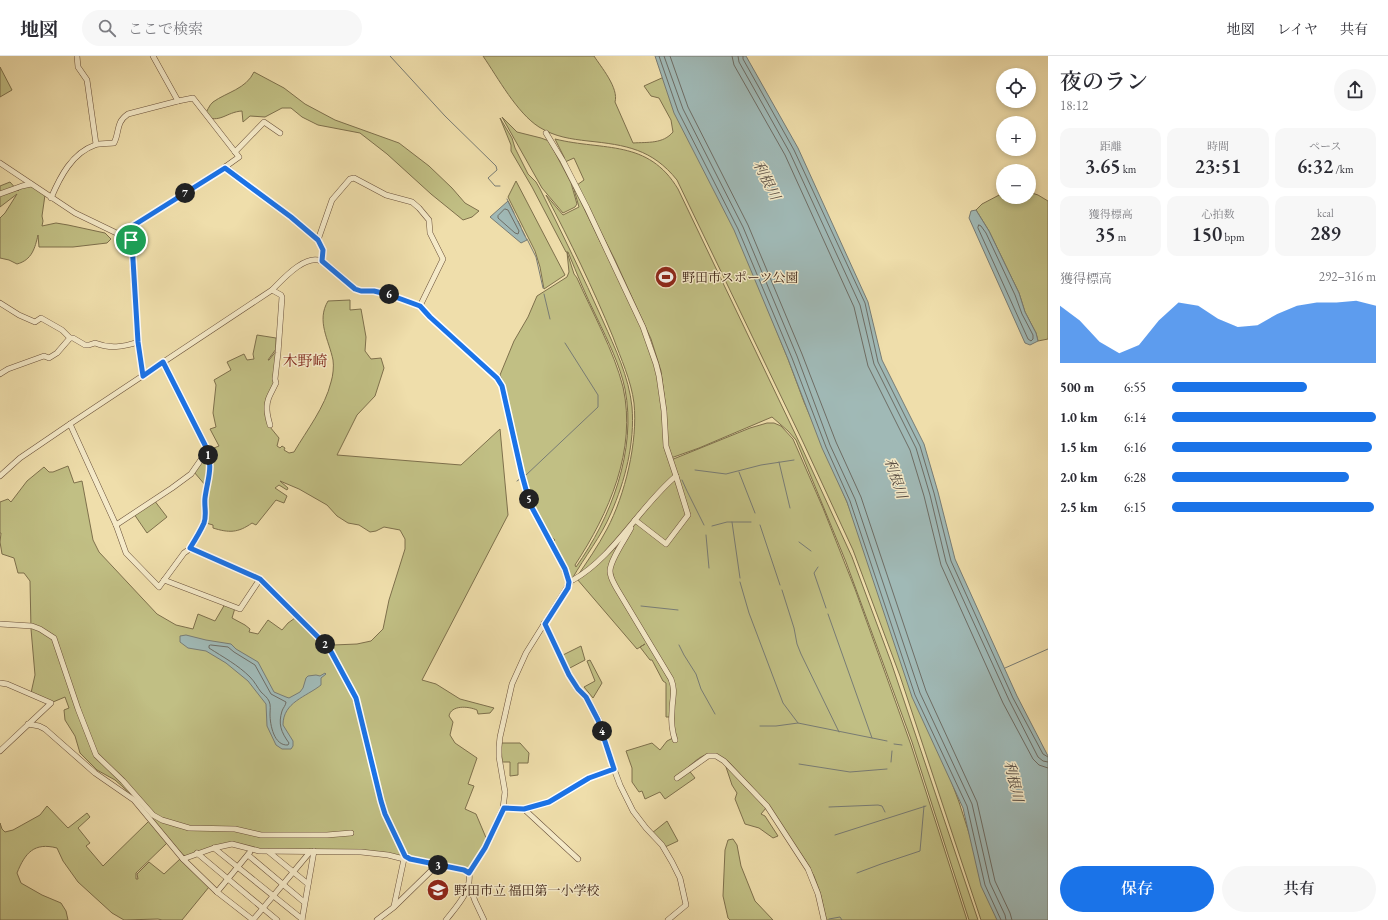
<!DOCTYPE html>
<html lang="ja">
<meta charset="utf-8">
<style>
:root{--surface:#fff;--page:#f7f7f7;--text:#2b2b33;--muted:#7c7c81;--line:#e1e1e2;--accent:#1a73e8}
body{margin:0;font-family:"EB Garamond","Noto Serif JP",serif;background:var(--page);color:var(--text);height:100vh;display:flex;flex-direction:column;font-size:15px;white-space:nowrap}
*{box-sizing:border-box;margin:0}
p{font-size:13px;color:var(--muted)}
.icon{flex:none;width:22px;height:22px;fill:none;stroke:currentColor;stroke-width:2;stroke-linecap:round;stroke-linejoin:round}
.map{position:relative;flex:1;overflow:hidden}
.details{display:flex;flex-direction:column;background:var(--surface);width:340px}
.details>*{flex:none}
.controls{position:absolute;left:996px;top:12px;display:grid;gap:8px}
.controls a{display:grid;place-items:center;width:40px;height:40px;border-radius:50%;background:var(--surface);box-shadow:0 2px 6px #0003;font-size:20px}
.pin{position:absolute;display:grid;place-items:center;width:34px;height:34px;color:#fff;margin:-17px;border:2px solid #fff;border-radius:50%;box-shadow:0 1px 4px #0007}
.km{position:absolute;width:20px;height:20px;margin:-10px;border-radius:50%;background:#222;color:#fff;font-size:11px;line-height:20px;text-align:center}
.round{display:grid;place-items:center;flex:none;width:42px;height:42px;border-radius:21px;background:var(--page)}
.headline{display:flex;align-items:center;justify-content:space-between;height:68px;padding:0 12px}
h1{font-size:22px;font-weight:600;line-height:30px}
.stats{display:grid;grid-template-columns:repeat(3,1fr);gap:6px;height:68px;padding:4px 12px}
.stats div{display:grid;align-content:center;border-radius:10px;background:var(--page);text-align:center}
.stats b{font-size:20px;font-weight:600}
.stats small{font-size:11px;font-weight:400}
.stats p{font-size:11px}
.chart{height:112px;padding:8px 12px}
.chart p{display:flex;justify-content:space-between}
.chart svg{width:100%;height:72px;margin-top:4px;fill:var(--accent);opacity:.7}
.action{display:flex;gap:8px;margin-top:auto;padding:8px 12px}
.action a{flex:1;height:46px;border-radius:24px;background:var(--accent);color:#fff;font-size:16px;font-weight:600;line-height:46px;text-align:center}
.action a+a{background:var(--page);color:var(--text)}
ul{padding:0 12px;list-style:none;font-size:13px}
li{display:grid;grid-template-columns:64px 48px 1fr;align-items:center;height:30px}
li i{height:10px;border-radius:5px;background:var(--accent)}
header{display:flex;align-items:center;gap:24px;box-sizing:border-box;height:56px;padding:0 20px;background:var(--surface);border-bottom:1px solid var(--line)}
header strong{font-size:19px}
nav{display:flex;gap:22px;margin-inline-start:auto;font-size:14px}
.search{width:280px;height:36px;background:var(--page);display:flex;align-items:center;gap:10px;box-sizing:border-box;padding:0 14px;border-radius:22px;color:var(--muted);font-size:15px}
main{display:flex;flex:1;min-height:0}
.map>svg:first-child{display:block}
</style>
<header>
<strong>地図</strong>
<div class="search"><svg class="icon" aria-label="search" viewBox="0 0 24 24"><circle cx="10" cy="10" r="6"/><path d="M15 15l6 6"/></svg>ここで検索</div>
<nav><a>地図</a><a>レイヤ</a><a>共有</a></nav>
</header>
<main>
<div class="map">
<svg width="1048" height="864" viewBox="0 0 1048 864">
<rect width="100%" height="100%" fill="#efdeab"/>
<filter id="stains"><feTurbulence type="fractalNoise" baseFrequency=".005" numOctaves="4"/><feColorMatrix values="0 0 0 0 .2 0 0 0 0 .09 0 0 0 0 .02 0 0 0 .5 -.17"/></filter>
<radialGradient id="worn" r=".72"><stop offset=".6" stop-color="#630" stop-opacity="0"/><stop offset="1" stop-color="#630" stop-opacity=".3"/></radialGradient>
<g fill="#c1bf84" stroke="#7e704c">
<path d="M483 0H594C601 11 619 32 615 46L633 87C648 86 663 88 673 76L671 64 659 42 651 40 644 30 664 21 709 109 788 303 804 346 847 446 959 746 997 864H981L900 620 853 494 803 386 677 124C652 93 626 89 588 85 571 83 555 81 539 71 517 57 498 22 483 0Z"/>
<polygon points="0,11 12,34 0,41"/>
<path d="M254 16 284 32 305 48 335 64 399 87 429 110 452 132 465 147 479 155 472 161 463 164 431 138 387 98 360 77 318 69 302 61 291 52H282L265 61 250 60 243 66 242 55C226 56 220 68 204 60 207 56 209 49 213 46 227 36 246 33 254 16Z"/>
<polygon points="502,61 517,76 541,82 549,85 571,127 577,148 575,151 563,157 542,132"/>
<path d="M500 62 512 82 515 92 528 118 536 126 540 133C562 177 583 220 603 265 615 292 629 321 632 351 635 387 625 425 611 457 601 481 585 500 572 523L570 522 566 510 553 486 555 484 550 480 545 472 531 444 523 414 505 331 500 319 514 285 528 261 537 240 567 221 569 216 567 196 574 218 577 222C592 256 614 295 623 331 637 394 609 457 575 509L576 511C611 462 637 394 625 333 620 309 608 285 597 262 586 240 577 218 568 196H566L532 131 511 95V89Z"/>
<path d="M555 83C604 95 648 83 678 133L801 390 852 501 891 606 978 864H969L912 686 846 506 796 384 788 375 772 361 699 392 671 402 668 394 666 355 661 315 651 283 615 204 577 129 584 124 574 102 565 106 564 101Z"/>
<polygon points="516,125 565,219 544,233 540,211 535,195 508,141"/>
<path d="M10 126 18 135 21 131 31 130 45 139 42 160 43 165 42 170 56 167 68 169 105 177 111 183 107 187 73 191H39L38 179C35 192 32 204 17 208L9 204 0 202V162L5 157 17 138 0 151V130Z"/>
<path d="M573 130 642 271 659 319 664 383 674 419 604 497 576 522C587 506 598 490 607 473 625 439 638 386 634 347 631 324 621 303 613 281 593 232 570 185 546 139L563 159 579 151Z"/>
<polygon points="1029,136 1038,139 1048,145 1048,283 1038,285 1036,277 1025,256 1019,237 989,175 976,154 982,148 1003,137 1003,141 1029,141"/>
<path d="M350 244V254L361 253 366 281 365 295 371 303 381 302 384 312 375 340 357 359 337 399 461 409 500 373 508 459 422 624 436 628 460 643 494 652 490 657 478 658 477 654C468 650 451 649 449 660L453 666 450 679 455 687 477 702 468 728 474 730 465 753 476 758 487 784 471 812 466 813 414 803 406 799 386 755 360 652 330 591 333 589 357 588 371 585 383 573 389 544 405 493V483L400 474 384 471 376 475 370 476 359 469 348 467 337 460 327 449 299 433 280 425 288 432 287 434 279 429 275 432 287 440 284 447 276 444 256 469 252 467C238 477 229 477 213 472V469L206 467C207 458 206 449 208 441 210 425 214 410 209 394L219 390 210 373 216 371 213 357 216 329 214 324 231 314 227 306 244 298 247 304 254 303 253 298 257 279 276 282V293L268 304H269L277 294 274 327 268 341 270 371 279 382 277 390 280 392 282 390 285 392 284 394 289 397 294 396C307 374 325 351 331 326 333 320 334 310 333 304 329 284 316 265 328 245Z"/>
<path d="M767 367H774L781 370 793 383 823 452 855 533 911 689 967 864H826L820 836 814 820 805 804 765 745 728 705C723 702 713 698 706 699 700 700 692 708 687 712L695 722 665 743 660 736 645 743 642 735 639 736 632 726V712L626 695 652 687 660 694 667 685 675 681 673 673 675 636 613 524 612 510 635 466 666 489 689 459 671 404 750 372Z"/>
<polygon points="206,397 208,412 206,430 194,416"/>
<path d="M68 410 74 427 82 425 93 484 99 496 157 558 176 569 193 573 198 558 215 565 225 548 235 552 232 562 245 569 250 573 249 576 258 578 268 564 282 574 288 567 295 562C306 573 319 582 328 595 360 639 364 694 378 745 384 764 394 783 402 801L374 796 260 794 232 787 186 800 183 799 123 731 115 724 97 714 80 697 75 680 65 664 64 654 69 652 65 641 53 646 31 637 35 619 31 573 30 525 24 517H18L14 502 2 498 0 486 1 477H0V446L8 443 11 446 27 425 44 411 49 416H53Z"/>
<polygon points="674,422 687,457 666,486 637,463"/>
<polygon points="154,444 167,461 147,477 134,458"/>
<polygon points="613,491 617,493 609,514 672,630 670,661 666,661 666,627 663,625 652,604 650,604 640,591 645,588 637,593 577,523"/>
<polygon points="581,590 585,604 568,613 561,600"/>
<polygon points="590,604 602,627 593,642 584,631 595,625 587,605"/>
<polygon points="501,687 520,687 529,697 528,707 518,707 518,719 510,720 510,706 502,706"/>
<polygon points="725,708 766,752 761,758 765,760 778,780 773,782 759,772 745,768 735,743 737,737 732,729"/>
<path d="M47 750 68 772 87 757 90 761 78 772 90 787 86 790 103 810 149 765 167 787 136 817V823H138L137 818 149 806 164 818 180 803 209 831 182 864H162L158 863 124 864 112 857 78 826 63 805 57 792C34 786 25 797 17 817L21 827 42 839 61 847 66 855 68 864H0V767L2 773 5 776 13 774 40 759Z"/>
<polygon points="667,765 678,785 665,791 652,777"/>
<polygon points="733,783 737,789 741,810 755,845 773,864 730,864 728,862 723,840 725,794 728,784"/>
</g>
<g fill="#a0b9b6" stroke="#787c75">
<polygon points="655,0 746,0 798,92 868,246 882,304 924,388 938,436 955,503 1017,640 1048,700 1048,864 997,864 981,830 963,752 912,641 847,446 822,392 788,303 734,174 674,57"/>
<polygon points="508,145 527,184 521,187 490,161"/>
<polygon points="976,154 989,175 1019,237 1025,256 1036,277 1038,285 1030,289 1025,287 969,162 971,155"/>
<path d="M186 579 206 584 231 588 236 593 258 606 274 636 286 641 289 642 300 636 303 632 306 622 308 620 316 619 320 620 325 617 326 618 321 622V629C306 641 283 646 283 669L293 685V690L291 693H282L276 689 267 670 266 648 248 625 226 607 206 595 188 592 180 586V580Z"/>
</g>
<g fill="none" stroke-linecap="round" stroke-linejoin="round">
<g stroke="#6e6d65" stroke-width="1">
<polyline points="659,0 678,55 738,173 792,302 826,391 850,445 915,639 967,750 985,829 1001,864"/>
<polyline points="664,0 683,53 743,171 797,300 830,389 855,443 920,637 972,748 990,827 1005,859 1006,864"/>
<polyline points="670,0 688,51 748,169 802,298 836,386 861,441 926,635 977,746 995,825 1010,857 1012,864"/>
<polyline points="732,0 734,9 785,99 854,251 868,310 910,394 924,440 941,509 1003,647 1033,703 1039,709 1048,712"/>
<polyline points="738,0 739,6 790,97 860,249 874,308 916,392 930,439 946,506 1009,644 1038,701 1043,705 1048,706"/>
<polyline points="743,0 743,3 794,94 865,247 878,306 920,390 934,437 951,505 1013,642 1043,698 1048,701"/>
<polygon points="505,153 508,154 519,175 518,178 515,177 498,162 498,160"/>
<polygon points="979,169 981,170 986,177 1015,239 1022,258 1033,279 1033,283 1031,285 1028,283 978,172"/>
<path d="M211 589 228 591 234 596 255 609 271 638 286 646C286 649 283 652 282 655 278 668 281 676 289 687L288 689C274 690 270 669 270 658 270 654 271 649 269 645 267 641 264 639 261 636 257 631 255 626 250 621 238 609 223 601 209 592V590Z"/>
</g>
<g stroke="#787c75" stroke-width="1">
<polyline points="390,0 445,60 496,110 497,114 488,122 495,130 500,130"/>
<polyline points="507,143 514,157"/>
<polyline points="518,165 521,171"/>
<polyline points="522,174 525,180"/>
<polyline points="527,183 536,201 543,232"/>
<polyline points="544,238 550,263"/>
<polyline points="779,406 790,452"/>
<polyline points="695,414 726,418 761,409 794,404"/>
<polyline points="739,416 755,457"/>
<polyline points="525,420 598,351 598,339 565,287"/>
<polyline points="682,424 687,435 704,469"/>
<polyline points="517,425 520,423"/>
<polyline points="732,466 740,522"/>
<polyline points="760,469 780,529"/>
<polyline points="712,470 727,466 751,466"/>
<polyline points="706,479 709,512"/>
<polyline points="799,486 811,495"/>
<polyline points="818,511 814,517 826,552"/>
<polyline points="740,526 749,557 783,647 798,667"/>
<polyline points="782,534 794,572 797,588 801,598 839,676"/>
<polyline points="641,550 678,554"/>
<polyline points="828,558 872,682"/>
<polyline points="679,589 684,599 696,618 701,633 715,658"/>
<polyline points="1005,612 1048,593"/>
<polyline points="760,670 776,670 798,667 887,685"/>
<polyline points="894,688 902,689"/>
<polyline points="891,706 892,695"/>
<polyline points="799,708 850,716 887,713"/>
<polyline points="829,751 878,749 882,750 885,756"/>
<polyline points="835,779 926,750"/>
<polyline points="857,817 881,808 920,795 924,750"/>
<polyline points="829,863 840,861 842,864"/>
</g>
<g stroke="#69503a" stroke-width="6">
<g id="minor">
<polyline points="77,0 78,11 87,24 96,88"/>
<path d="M546 77 563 105 587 152 643 271 656 308 659 320 664 355 666 390 676 420C640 450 614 501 573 524"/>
<polyline points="235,96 264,66 280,77"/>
<polyline points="0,107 75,157 131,184 138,286 143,320"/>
<polyline points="225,111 291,161 318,184 323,194 322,205"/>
<polyline points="0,138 22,130 31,128"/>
<path d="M51 142C60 121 72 97 95 89 100 87 108 88 114 87 120 76 115 67 128 58L178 45"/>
<polyline points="131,184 131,171 225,111 239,101 193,42 178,45 153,0"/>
<polyline points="318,184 332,144 350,123 354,122 386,139 412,146 419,152 429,164 430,177 443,203 420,250"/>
<path d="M0 247 19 259 35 266 41 262 62 274 70 282H73L85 289H89L95 287C110 293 123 291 138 286"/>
<path d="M163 306 205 389C214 412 208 420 205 442 204 450 207 459 204 467 200 476 195 484 191 492L260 523 329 592 356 641 381 745 385 758 405 800 410 803 464 814 469 817"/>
<polyline points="0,318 8,313 44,300 49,302 57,297 70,282"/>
<polyline points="70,368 116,469 126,497 159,531 184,497 191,492"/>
<path d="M270 369C267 359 265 349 270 339 272 335 274 331 276 327L275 323 278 297 282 241 281 239 272 234"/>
<path d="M0 420 20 402 70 368 272 234C283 223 305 198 321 205 329 208 348 227 355 233L361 235H374L390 239 420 250 430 261 497 322 502 330 522 419 530 448 561 505 569 526"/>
<polyline points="635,464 666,488 688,459 676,420"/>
<polyline points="116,469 172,432 191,418 207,395"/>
<path d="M631 472C626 482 610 504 610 515 610 522 614 527 617 533L671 623C676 636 672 642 672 655 671 665 672 675 675 684"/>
<polyline points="164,524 240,553 260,523"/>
<polyline points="544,567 569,619 577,633 586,641 599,664 614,713 620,729 633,755 646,772 662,789 672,806 680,822 686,849 668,864"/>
<polyline points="0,568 32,570 40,573 54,582 78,653 96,699 123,725 153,759 162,764 189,772 235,773 261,779 327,779 351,777"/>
<polyline points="0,627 7,628 51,647 0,695"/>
<polyline points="28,668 39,670 45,673 95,717 134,744 183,803 217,836 253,864"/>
<polyline points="677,722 708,700 716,700 724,705 767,750 808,813 818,838 824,864"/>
<polyline points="503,752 524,753 549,746 589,722 614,713"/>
<polyline points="524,753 578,803"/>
<polyline points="214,792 302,863"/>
<polyline points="269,796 308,828"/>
<polyline points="197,797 277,864"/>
<polyline points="248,799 304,846"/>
<polyline points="183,803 214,792 232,788 259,795 361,796 388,799 404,803"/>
<polyline points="469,828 475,845 484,864"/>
<polyline points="217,836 250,796"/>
<polyline points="394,850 404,803 406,802"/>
<polyline points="253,864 310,796"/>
<polyline points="302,864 314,795"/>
<polyline points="377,864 394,851 437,809"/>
<path d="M446 864C456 851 472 835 469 817L485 792 503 752 505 736 499 701V691L500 681 512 628 526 597 571 525"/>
</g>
</g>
<use href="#minor" stroke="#f5eac8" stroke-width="5"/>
</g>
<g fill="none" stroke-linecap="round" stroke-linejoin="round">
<g stroke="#fff" stroke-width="8">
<path id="route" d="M225 112 291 161 318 184 323 194 322 205 355 233 361 235H374L390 239 420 250 430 261 497 322 502 330 522 419 530 448 565 513 569 526 568 532 545 568 569 619 578 633 586 641 598 664 614 713 589 722 549 746 524 753 504 752 485 792 469 817 464 814 410 803 405 800 385 758 381 745 356 642 329 592 260 523 190 492C195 484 200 476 204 467 207 459 204 450 205 442 208 420 214 412 205 389L163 306 143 320 138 286 131 171Z"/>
</g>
<use href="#route" stroke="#1a73e8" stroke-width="5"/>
</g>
<defs>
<g id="stadium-disc" transform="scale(1.15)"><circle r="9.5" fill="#8f2418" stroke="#f5eac8"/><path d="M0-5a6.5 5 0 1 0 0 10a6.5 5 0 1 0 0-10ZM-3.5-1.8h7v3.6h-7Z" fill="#fff"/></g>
<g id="school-disc" transform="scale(1.15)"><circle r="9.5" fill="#8f2418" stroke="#f5eac8"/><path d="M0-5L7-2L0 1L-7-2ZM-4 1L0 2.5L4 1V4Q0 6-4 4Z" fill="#fff"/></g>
</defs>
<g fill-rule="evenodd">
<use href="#stadium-disc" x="666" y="221"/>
<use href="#school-disc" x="438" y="834"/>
</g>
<g text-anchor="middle" stroke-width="3" stroke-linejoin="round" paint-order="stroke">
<g font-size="13" fill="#3c2114" stroke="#f5eac8" text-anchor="start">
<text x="682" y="226">野田市スポーツ公園</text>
<text x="454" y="839">野田市立 福田第一小学校</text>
</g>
<g font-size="14" font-style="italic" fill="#5a4f45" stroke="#f5eac8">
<text transform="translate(767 124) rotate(63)" y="5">利根川</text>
<text transform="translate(896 422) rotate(71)" y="5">利根川</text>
<text transform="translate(1014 725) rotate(77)" y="5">利根川</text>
</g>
<g font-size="15" fill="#7a1f14" stroke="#f5eac8">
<text x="305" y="310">木野崎</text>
</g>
</g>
<rect width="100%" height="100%" filter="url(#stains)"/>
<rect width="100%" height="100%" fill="url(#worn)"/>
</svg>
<div class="controls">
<a><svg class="icon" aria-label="locate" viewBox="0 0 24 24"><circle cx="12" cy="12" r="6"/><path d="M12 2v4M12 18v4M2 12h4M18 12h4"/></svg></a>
<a>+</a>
<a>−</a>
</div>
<div class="pin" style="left:131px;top:184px;background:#1e9e55"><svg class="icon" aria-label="arrive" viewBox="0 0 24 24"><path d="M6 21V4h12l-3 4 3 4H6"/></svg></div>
<b class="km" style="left:208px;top:399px">1</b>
<b class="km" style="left:325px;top:588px">2</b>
<b class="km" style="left:438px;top:809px">3</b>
<b class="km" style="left:602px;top:675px">4</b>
<b class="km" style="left:529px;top:443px">5</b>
<b class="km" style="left:389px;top:238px">6</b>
<b class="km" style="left:185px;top:137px">7</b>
</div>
<section class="details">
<div class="headline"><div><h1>夜のラン</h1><p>18:12</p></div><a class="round"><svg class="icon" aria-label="share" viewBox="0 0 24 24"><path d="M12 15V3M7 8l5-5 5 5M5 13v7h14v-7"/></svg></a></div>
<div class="stats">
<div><p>距離</p><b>3.65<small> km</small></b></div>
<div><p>時間</p><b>23:51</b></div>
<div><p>ペース</p><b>6:32<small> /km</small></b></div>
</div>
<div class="stats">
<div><p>獲得標高</p><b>35<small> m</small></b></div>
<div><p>心拍数</p><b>150<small> bpm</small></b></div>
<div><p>kcal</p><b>289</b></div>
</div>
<div class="chart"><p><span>獲得標高</span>292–316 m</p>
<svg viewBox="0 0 160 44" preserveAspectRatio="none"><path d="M0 44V9L10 18L20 31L30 38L40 33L50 18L60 7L70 9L80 17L90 22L100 21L110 14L120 9L130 7L140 7L150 6L160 9V44z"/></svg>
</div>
<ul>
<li><b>500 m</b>6:55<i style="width:66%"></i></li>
<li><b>1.0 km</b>6:14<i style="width:100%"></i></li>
<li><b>1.5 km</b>6:16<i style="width:98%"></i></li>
<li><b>2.0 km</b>6:28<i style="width:87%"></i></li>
<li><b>2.5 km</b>6:15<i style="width:99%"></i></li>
</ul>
<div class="action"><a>保存</a><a>共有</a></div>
</section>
</main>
